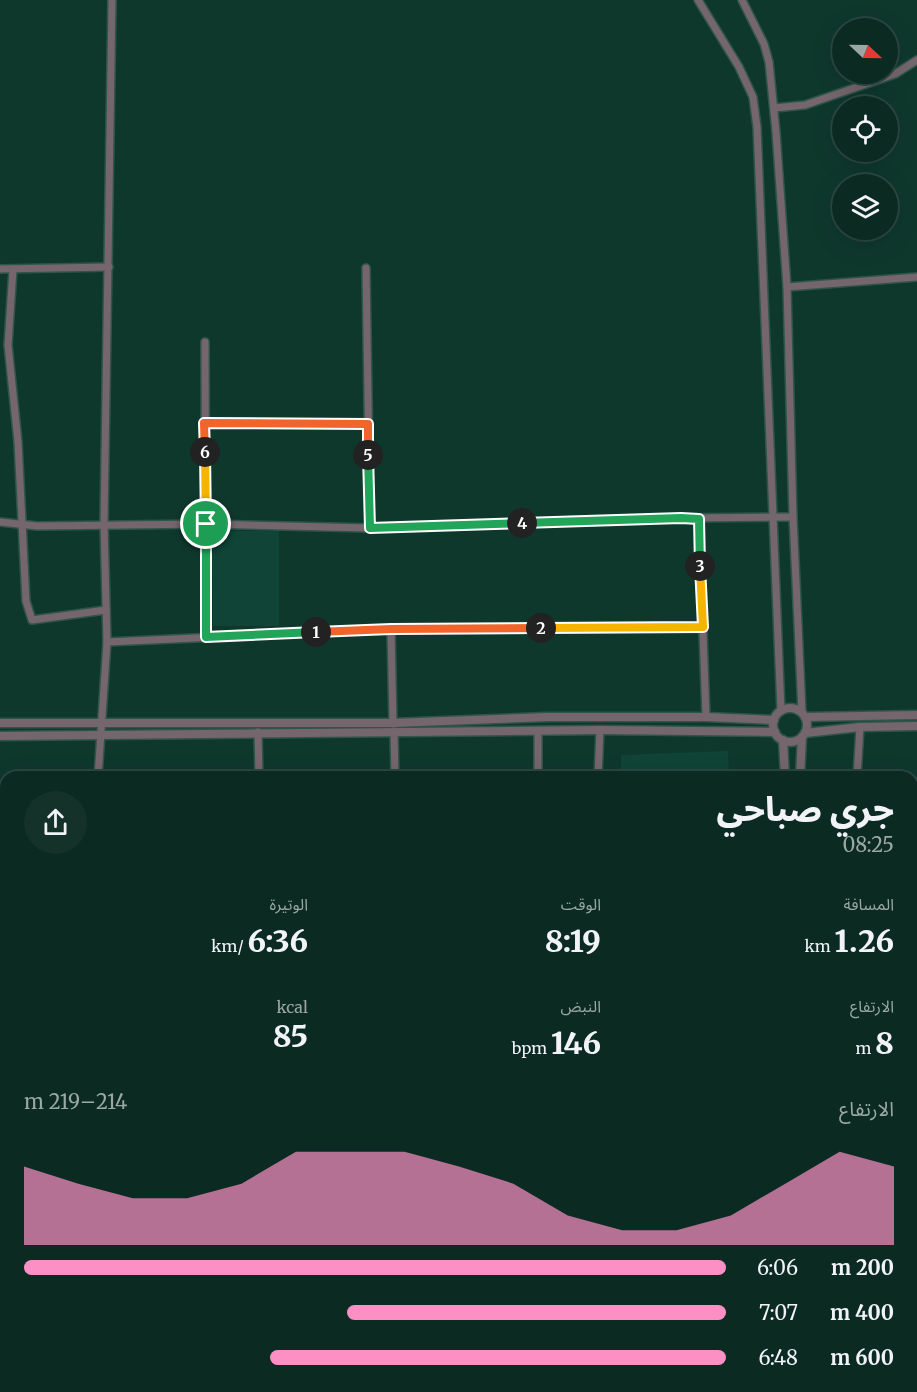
<!DOCTYPE html>
<html lang="ar">
<meta charset="utf-8">
<style>
:root{--surface:#0b2a22;--page:#14322a;--text:#f1f3f6;--muted:#9aa7a5;--line:#2b4640;--accent:#fc8fc3}
body{margin:0;font-family:Merriweather,"Noto Sans Arabic",serif;background:var(--page);color:var(--text);direction:rtl;height:100vh;display:flex;flex-direction:column;font-size:22px;white-space:nowrap}
*{box-sizing:border-box;margin:0}
p{font-size:20px;color:var(--muted)}
.icon{flex:none;width:33px;height:33px;fill:none;stroke:currentColor;stroke-width:2;stroke-linecap:round;stroke-linejoin:round}
.map{position:relative;flex:1;overflow:hidden;direction:ltr}
.sheet{position:absolute;left:0px;top:771px;width:918px;height:621px;display:flex;flex-direction:column;background:var(--surface);border-radius:18px 18px 0 0;box-shadow:0 6px 24px #0002,0 0 0 2px var(--line);direction:rtl}
.sheet>*{flex:none}
.needle{width:39px;rotate:112deg}
.controls{position:absolute;left:832px;top:18px;display:grid;gap:12px}
.controls a{display:grid;place-items:center;width:66px;height:66px;border-radius:50%;background:var(--surface);box-shadow:0 6px 24px #0002,0 0 0 2px var(--line);font-size:30px}
.pin{position:absolute;display:grid;place-items:center;width:51px;height:51px;color:#fff;margin:-26px;border:3px solid #fff;border-radius:50%;box-shadow:0 2px 6px #0007}
.km{position:absolute;width:30px;height:30px;margin:-15px;border-radius:50%;background:#222;color:#fff;font-size:16px;line-height:30px;text-align:center}
.round{display:grid;place-items:center;flex:none;width:63px;height:63px;border-radius:32px;background:var(--page)}
.head{display:flex;align-items:center;justify-content:space-between;height:102px;padding:0 24px}
h1{font-size:33px;font-weight:800;line-height:45px}
.metrics{display:grid;grid-template-columns:repeat(3,1fr);gap:9px;height:102px;padding:6px 24px}
.metrics div{display:grid;align-content:center}
.metrics b{font-size:30px;font-weight:800}
.metrics small{font-size:16px;font-weight:400}
.metrics p{font-size:16px}
.chart{height:168px;padding:12px 24px}
.chart p{display:flex;justify-content:space-between}
.chart svg{width:100%;height:108px;margin-top:6px;fill:var(--accent);opacity:.7}
ul{padding:0 24px;list-style:none;font-size:20px}
li{display:grid;grid-template-columns:96px 72px 1fr;align-items:center;height:45px}
li i{height:15px;border-radius:8px;background:var(--accent)}
.map>svg:first-child{display:block}
</style>
<div class="map">
<svg width="917" height="1392" viewBox="0 0 917 1392">
<rect width="100%" height="100%" fill="#0f382d"/>
<g fill="#0f4436">
<polygon points="212,531 279,531 279,626 213,626"/>
<polygon points="728,751 729,777 621,777 621,755"/>
<polygon points="6,833 6,944 0,944 0,834"/>
</g>
<g fill="none" stroke-linecap="round" stroke-linejoin="round">
<g stroke="#2f554a" stroke-width="10">
<g id="minor">
<polyline points="698,0 739,67 753,97 757,127 781,711"/>
<polyline points="742,0 764,44 769,62 776,132 787,287 793,517 802,712"/>
<polyline points="774,108 805,105 895,74 917,60"/>
<polyline points="366,268 370,528"/>
<polyline points="0,269 109,267"/>
<polyline points="13,269 8,345 18,442 26,601 32,620 106,610"/>
<polyline points="787,287 917,277"/>
<polyline points="205,342 206,637"/>
<polyline points="204,423 368,424"/>
<polyline points="699,519 706,717"/>
<polyline points="0,522 37,526 206,524 370,528 681,518 793,517"/>
<polyline points="391,629 393,723"/>
<polyline points="107,642 391,629 703,627"/>
<polyline points="394,731 395,777"/>
<polyline points="258,732 259,777"/>
<polyline points="98,777 107,642 104,524 112,0"/>
<polyline points="538,777 538,731"/>
<polyline points="598,777 600,730"/>
<polyline points="857,777 860,727"/>
<polyline points="912,781 917,782"/>
<polyline points="0,826 6,826"/>
<polyline points="912,874 913,861"/>
<polyline points="912,904 917,905"/>
<polyline points="0,958 6,958"/>
<polyline points="912,974 917,975"/>
<polyline points="0,1031 6,1031"/>
<polyline points="912,1038 917,1038"/>
<polyline points="0,1074 6,1073"/>
<polyline points="0,1116 6,1115"/>
<polyline points="912,1125 917,1125"/>
<polyline points="0,1160 6,1160"/>
<polyline points="912,1174 917,1174"/>
<polyline points="912,1244 917,1244"/>
<polyline points="0,1328 6,1328"/>
<polyline points="912,1337 917,1337"/>
<polyline points="912,1381 917,1381"/>
<polyline points="91,1386 91,1392"/>
<polyline points="260,1386 260,1392"/>
<polyline points="305,1386 305,1392"/>
<polyline points="343,1386 343,1392"/>
<polyline points="413,1386 413,1392"/>
<polyline points="836,1386 836,1392"/>
<polyline points="150,1392 150,1386"/>
<polyline points="196,1392 196,1386"/>
<polyline points="474,1392 474,1386"/>
<polyline points="515,1392 515,1386"/>
<polyline points="586,1392 586,1386"/>
<polyline points="709,1392 710,1386"/>
</g>
</g>
<g stroke="#2f554a" stroke-width="11">
<g id="tertiary">
<circle cx="790" cy="725" r="17"/>
<polyline points="805,717 917,715"/>
<polyline points="0,723 393,723 547,717 706,717 774,720"/>
<polyline points="805,733 860,727 917,726"/>
<polyline points="0,736 600,730 775,732"/>
<polyline points="783,740 785,777"/>
<polyline points="800,777 802,737"/>
<polyline points="0,1263 6,1263"/>
<polyline points="912,1287 917,1287"/>
<polyline points="755,1392 755,1386"/>
</g>
</g>
<use href="#minor" stroke="#75656c" stroke-width="7"/>
<use href="#tertiary" stroke="#75656c" stroke-width="8"/>
</g>
<g fill="none" stroke-linecap="round" stroke-linejoin="round">
<g stroke="#fff" stroke-width="12">
<polyline id="split-1" points="206,524 206,637 316,632"/>
</g>
<g stroke="#fff" stroke-width="12">
<polyline id="split-2" points="316,632 391,629 541,628"/>
</g>
<g stroke="#fff" stroke-width="12">
<polyline id="split-3" points="541,628 703,627 700,566"/>
</g>
<g stroke="#fff" stroke-width="12">
<polyline id="split-4" points="522,523 681,518 699,519 700,566"/>
</g>
<g stroke="#fff" stroke-width="12">
<polyline id="split-5" points="368,455 370,528 522,523"/>
</g>
<g stroke="#fff" stroke-width="12">
<polyline id="split-6" points="205,452 204,423 368,424 368,455"/>
</g>
<g stroke="#fff" stroke-width="12">
<polyline id="split-7" points="205,452 206,524"/>
</g>
<use href="#split-1" stroke="#22a559" stroke-width="8"/>
<use href="#split-2" stroke="#f0652b" stroke-width="8"/>
<use href="#split-3" stroke="#f5b400" stroke-width="8"/>
<use href="#split-4" stroke="#22a559" stroke-width="8"/>
<use href="#split-5" stroke="#22a559" stroke-width="8"/>
<use href="#split-6" stroke="#f0652b" stroke-width="8"/>
<use href="#split-7" stroke="#f5b400" stroke-width="8"/>
</g>
</svg>
<div class="controls">
<a><svg class="needle" viewBox="-14 -14 28 28"><path d="M0-13l5 13h-10z" fill="#e53935"/><path d="M0 13l5-13h-10z" fill="#9aa7a5"/></svg></a>
<a><svg class="icon" aria-label="locate" viewBox="0 0 24 24"><circle cx="12" cy="12" r="6"/><path d="M12 2v4M12 18v4M2 12h4M18 12h4"/></svg></a>
<a><svg class="icon" aria-label="layers" viewBox="0 0 24 24"><path d="M12 4l9 5-9 5-9-5zM3 14l9 5 9-5"/></svg></a>
</div>
<div class="pin" style="left:206px;top:524px;background:#1e9e55"><svg class="icon" aria-label="arrive" viewBox="0 0 24 24"><path d="M6 21V4h12l-3 4 3 4H6"/></svg></div>
<b class="km" style="left:316px;top:632px">1</b>
<b class="km" style="left:541px;top:628px">2</b>
<b class="km" style="left:700px;top:566px">3</b>
<b class="km" style="left:522px;top:523px">4</b>
<b class="km" style="left:368px;top:455px">5</b>
<b class="km" style="left:205px;top:452px">6</b>
<section class="sheet">
<div class="head"><div><h1>جري صباحي</h1><p>08:25</p></div><a class="round"><svg class="icon" aria-label="share" viewBox="0 0 24 24"><path d="M12 15V3M7 8l5-5 5 5M5 13v7h14v-7"/></svg></a></div>
<div class="metrics">
<div><p>المسافة</p><b>1.26<small> km</small></b></div>
<div><p>الوقت</p><b>8:19</b></div>
<div><p>الوتيرة</p><b>6:36<small> /km</small></b></div>
</div>
<div class="metrics">
<div><p>الارتفاع</p><b>8<small> m</small></b></div>
<div><p>النبض</p><b>146<small> bpm</small></b></div>
<div><p>kcal</p><b>85</b></div>
</div>
<div class="chart"><p><span>الارتفاع</span>214–219 m</p>
<svg viewBox="0 0 160 44" preserveAspectRatio="none"><path d="M0 44V12L10 19L20 25L30 25L40 19L50 6L60 6L70 6L80 12L90 19L100 32L110 38L120 38L130 32L140 19L150 6L160 12V44z"/></svg>
</div>
<ul>
<li><b>200 m</b>6:06<i style="width:100%"></i></li>
<li><b>400 m</b>7:07<i style="width:54%"></i></li>
<li><b>600 m</b>6:48<i style="width:65%"></i></li>
</ul>
</section>
</div>
